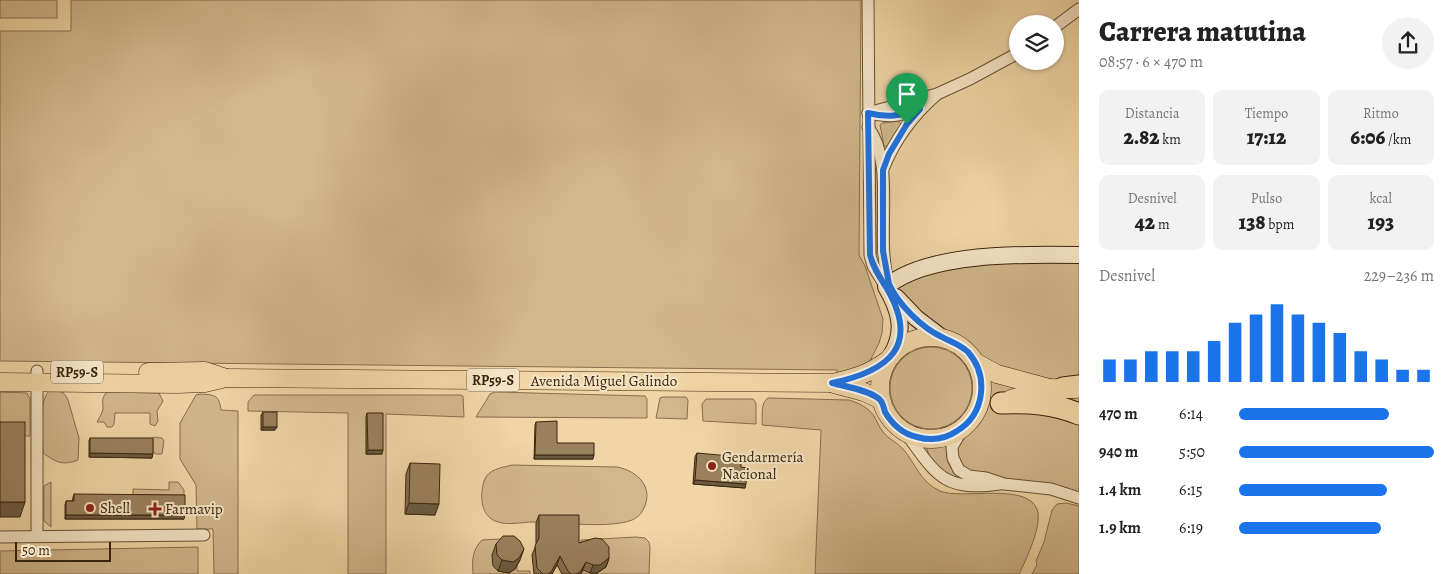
<!DOCTYPE html>
<html lang="es">
<meta charset="utf-8">
<style>
:root{--surface:#fff;--page:#f2f2f2;--text:#222;--muted:#767676;--accent:#1a73e8}
body{margin:0;font-family:Alegreya,serif;background:var(--page);color:var(--text);height:100vh;display:flex;flex-direction:column;font-size:19px;white-space:nowrap}
*{box-sizing:border-box;margin:0}
p{font-size:16px;color:var(--muted)}
.icon{flex:none;width:28px;height:28px;fill:none;stroke:currentColor;stroke-width:2;stroke-linecap:round;stroke-linejoin:round}
.map{position:relative;flex:1;overflow:hidden}
.panel{display:flex;flex-direction:column;background:var(--surface);width:375px}
.panel>*{flex:none}
.tools{position:absolute;left:1009px;top:15px;display:grid;gap:10px}
.tools a{display:grid;place-items:center;width:55px;height:55px;border-radius:50%;background:var(--surface);box-shadow:0 1px 4px #0004;font-size:25px}
.scale{position:absolute;left:15px;bottom:12px;width:96px;box-sizing:border-box;padding-left:5px;border:2px solid #3b250e;border-top:0;font-size:14px;line-height:18px;white-space:nowrap;color:#3b250e;-webkit-text-stroke:4px #f5e4c5;paint-order:stroke}
.pin{position:absolute;display:grid;place-items:center;width:42px;height:42px;color:#fff;margin:-51px -21px;border-radius:50% 50% 50% 0;rotate:-45deg;box-shadow:0 0 5px #0007}
.pin .icon{rotate:45deg}
.round{display:grid;place-items:center;flex:none;width:52px;height:52px;border-radius:26px;background:var(--page)}
.overview{display:flex;align-items:center;justify-content:space-between;height:85px;padding:0 20px}
h1{font-size:28px;font-weight:800;line-height:38px}
.stats{display:grid;grid-template-columns:repeat(3,1fr);gap:8px;height:85px;padding:5px 20px}
.stats div{display:grid;align-content:center;border-radius:10px;background:var(--page);text-align:center}
.stats b{font-size:21px;font-weight:800}
.stats small{font-size:14px;font-weight:400}
.stats p{font-size:14px}
.chart{height:140px;padding:10px 20px}
.chart p{display:flex;justify-content:space-between}
.chart svg{width:100%;height:90px;margin-top:5px;stroke:var(--accent);stroke-width:6}
ul{padding:0 20px;list-style:none;font-size:16px}
li{display:grid;grid-template-columns:80px 60px 1fr;align-items:center;height:38px}
li i{height:12px;border-radius:6px;background:var(--accent)}
main{display:flex;flex:1;min-height:0}
.map>svg:first-child{display:block}
</style>
<main>
<div class="map">
<svg width="1079" height="574" viewBox="0 0 1079 574">
<rect width="100%" height="100%" fill="#f0d5a6"/>
<filter id="stains"><feTurbulence type="fractalNoise" baseFrequency=".004" numOctaves="4"/><feColorMatrix values="0 0 0 0 .2 0 0 0 0 .09 0 0 0 0 .02 0 0 0 .5 -.17"/></filter>
<radialGradient id="worn" r=".72"><stop offset=".6" stop-color="#630" stop-opacity="0"/><stop offset="1" stop-color="#630" stop-opacity=".3"/></radialGradient>
<g fill="#d1b78c" stroke="#866e4d">
<rect x="0" y="0" width="57" height="18"/>
<polygon points="71,0 861,0 859,255 865,266 883,319 882,333 879,343 868,365 837,373 837,370 0,361 0,31 71,31"/>
<polygon points="899,121 901,124 887,147 884,146 880,125 882,123"/>
<polygon points="875,162 878,163 877,253 874,255"/>
<polygon points="1079,255 1079,498 969,476 953,458 963,428 973,418 979,405 982,390 981,376 975,362 966,351 955,342 941,337 893,293 906,273"/>
<circle cx="931" cy="388" r="41"/>
<path d="M49 391C59 391 64 390 68 400L79 438 78 460C62 466 56 462 43 453 43 438 38 402 49 391Z"/>
<polygon points="0,392 27,393 30,399 30,436 22,436 0,423"/>
<path d="M107 392 159 393 163 401 157 411 158 421 155 426 150 424V413H115L114 424 112 427H107L104 422H97C99 418 102 414 103 409 103 402 101 398 107 392Z"/>
<polygon points="495,392 645,396 647,399 647,418 476,417 490,394"/>
<path d="M200 394C214 395 219 394 221 410L238 411V574H214L213 529H197L196 485 180 459V423L196 395Z"/>
<polygon points="254,395 460,395 463,396 464,417 386,414 386,574 348,574 348,413 248,411 248,402"/>
<polygon points="663,397 686,397 688,400 687,419 656,418 660,398"/>
<path d="M768 398 849 400C858 403 868 407 874 416 877 421 879 427 883 432 888 439 897 442 903 449 916 464 920 482 940 491 962 500 1026 482 1037 509 1043 524 1026 560 1019 574H815L821 430 762 425C763 416 760 403 768 398Z"/>
<polygon points="706,399 753,399 756,403 756,424 703,421 702,404"/>
<polygon points="153,437 162,438 164,441 162,454 156,454 153,452"/>
<path d="M947 442C945 456 947 465 957 476L956 479C942 471 930 463 926 446H937Z"/>
<path d="M512 465 617 467C638 471 655 488 643 510 640 515 637 518 632 520 610 529 559 522 533 522 521 522 507 526 495 521 480 514 480 495 484 481 488 469 501 468 512 465Z"/>
<polygon points="51,482 51,527 44,521 44,486"/>
<polygon points="169,482 178,482 184,490 184,495 133,495 133,489 169,490"/>
<polygon points="1066,503 1079,506 1079,574 1032,574 1037,565 1036,561 1044,542 1052,510 1057,504"/>
<polygon points="636,537 645,538 649,542 650,547 649,574 581,574 581,540"/>
<path d="M501 539H517V571H530V574H473C472 561 472 550 482 540Z"/>
<polygon points="198,547 198,574 0,574 0,551"/>
</g>
<g fill="none" stroke-linecap="round" stroke-linejoin="round">
<g stroke="#685134" stroke-width="13">
<g id="street">
<polyline points="868,0 870,255 873,266 886,287"/>
<polyline points="1055,27 1079,9"/>
<polyline points="868,113 937,94 970,79 1018,53"/>
<path d="M868 113C887 118 901 116 920 109"/>
<path d="M868 127C897 165 874 237 889 284"/>
<path d="M883 169C895 139 912 116 936 95"/>
<polyline points="37,371 37,536"/>
<polyline points="963,428 952,447 953,458 959,470 969,476 986,478 1004,484 1051,489 1079,498"/>
<path d="M905 432C936 474 942 492 1000 484"/>
<polyline points="0,537 204,535"/>
</g>
</g>
<g stroke="#3b250e" stroke-width="18">
<g id="secondary">
<polyline points="896,297 916,318 941,337"/>
<path d="M892 354C906 330 899 309 886 287 927 252 1026 254 1079 255"/>
</g>
</g>
<g stroke="#3b250e" stroke-width="19">
<g id="primary">
<circle cx="931" cy="388" r="51"/>
<polyline points="975,362 997,374 1049,388"/>
<polyline points="148,372 205,371 226,378"/>
<path d="M0 382 177 384 205 383 226 378 832 383C855 378 869 374 888 360"/>
<polyline points="834,384 864,392 881,400"/>
<polyline points="1011,399 1050,388 1076,389"/>
</g>
</g>
<g stroke="#3b250e" stroke-width="23">
<g id="highway">
<polyline points="1063,388 1079,386"/>
<path d="M1001 403C1029 402 1053 403 1079 414"/>
</g>
</g>
<use href="#street" stroke="#f5e4c5" stroke-width="11"/>
<use href="#secondary" stroke="#f5e4c5" stroke-width="16"/>
<use href="#primary" stroke="#f0d5a6" stroke-width="18"/>
<use href="#highway" stroke="#f0d5a6" stroke-width="21"/>
</g>
<g fill="#846f50" stroke="#3b250e">
<polygon points="263,412 275,430 261,430 261,415"/>
<polygon points="367,413 382,454 366,454 366,417"/>
<polygon points="536,422 557,443 593,459 534,459 535,425"/>
<polygon points="90,438 152,458 89,457 89,441"/>
<polygon points="697,453 741,467 745,488 693,484 695,457"/>
<polygon points="410,463 435,515 405,514 406,474"/>
<polygon points="74,494 184,519 65,519 65,505 66,501 72,501"/>
<polygon points="539,515 579,543 609,558 606,567 597,573 590,573 583,570 581,574 562,574 557,565 552,574 534,574 532,555 536,545 536,523"/>
<polygon points="496,544 520,560 515,569 509,573 498,571 493,566 492,555"/>
</g>
<g fill="#6b5a41" stroke="#3b250e">
<polygon points="263,427 277,427 275,430 261,430"/>
<polygon points="368,450 383,450 382,454 366,454"/>
<polygon points="90,453 153,454 152,458 89,457"/>
<polygon points="535,455 594,455 593,459 534,459"/>
<polygon points="695,480 746,484 745,488 693,484"/>
<polygon points="0,502 25,502 20,517 0,517"/>
<polygon points="409,503 439,504 435,515 405,514"/>
<polygon points="66,515 185,515 184,519 65,519"/>
<polygon points="524,549 520,560 515,569 509,573 498,571 502,560"/>
<polygon points="560,556 557,565 552,574 548,574"/>
<polygon points="609,558 606,567 597,573 590,573 593,565"/>
<polygon points="586,562 581,574 576,574"/>
</g>
<g fill="#99815d" stroke="#3b250e">
<rect x="263" y="412" width="14" height="15"/>
<polygon points="367,413 383,413 383,450 368,450"/>
<polygon points="557,421 557,443 594,443 594,455 535,455 536,422"/>
<rect x="0" y="422" width="25" height="80"/>
<polygon points="90,438 153,438 153,454 90,453"/>
<polygon points="697,453 741,457 741,467 748,468 746,484 695,480"/>
<polygon points="410,463 440,464 439,504 409,503"/>
<polygon points="74,494 185,495 185,515 66,515 66,501 74,501"/>
<polygon points="539,515 579,515 579,543 595,538 602,539 609,547 609,558 600,565 593,565 586,562 580,572 576,574 571,574 568,571 560,556 551,572 548,574 543,574 537,568 535,546 539,538"/>
<polygon points="503,536 514,536 520,541 524,549 519,558 513,562 502,560 497,555 496,544"/>
</g>
<g fill="none" stroke-linecap="round" stroke-linejoin="round">
<g stroke="#fff" stroke-width="10">
<path id="route" d="M907 124 889 154 883 170V251L889 284 886 287C921 346 889 371 832 383 843 386 874 391 881 401 883 404 884 408 885 412 892 424 903 434 917 437 931 441 945 439 957 431 985 414 989 376 968 352 960 344 951 342 942 337 922 328 898 304 889 284L886 287C879 276 873 267 870 255L868 113C888 118 901 116 920 109L907 124"/>
</g>
<use href="#route" stroke="#1a73e8" stroke-width="6"/>
</g>
<g fill="#8f2418" stroke="#f5e4c5" stroke-width="2">
<circle cx="712" cy="466" r="5"/>
<circle cx="90" cy="508" r="5"/>
<path d="M152.5 501.5h5v5h5v5h-5v5h-5v-5h-5v-5h5z"/>
</g>
<g text-anchor="middle" stroke-width="4" stroke-linejoin="round" paint-order="stroke">
<g fill="#f5e4c5" stroke="#735e45" stroke-width="1">
<rect x="51" y="360.5" width="52" height="23" rx="4"/>
<rect x="467" y="368.5" width="52" height="23" rx="4"/>
</g>
<g font-size="14" font-weight="bold" fill="#3b250e">
<text x="77" y="377">RP59-S</text>
<text x="493" y="385">RP59-S</text>
</g>
<g font-size="15" fill="#3b250e" stroke="#f5e4c5">
<text x="604" y="386">Avenida Miguel Galindo</text>
</g>
<g font-size="15" fill="#3b250e" stroke="#f5e4c5" text-anchor="start">
<text x="722" y="462">Gendarmería<tspan x="722" dy="17">Nacional</tspan></text>
<text x="100" y="513">Shell</text>
<text x="165" y="514">Farmavip</text>
</g>
</g>
<rect width="100%" height="100%" filter="url(#stains)"/>
<rect width="100%" height="100%" fill="url(#worn)"/>
</svg>
<div class="tools">
<a><svg class="icon" aria-label="layers" viewBox="0 0 24 24"><path d="M12 4l9 5-9 5-9-5zM3 14l9 5 9-5"/></svg></a>
</div>
<div class="scale">50 m</div>
<div class="pin" style="left:907px;top:124px;background:#1e9e55"><svg class="icon" aria-label="arrive" viewBox="0 0 24 24"><path d="M6 21V4h12l-3 4 3 4H6"/></svg></div>
</div>
<section class="panel">
<div class="overview"><div><h1>Carrera matutina</h1><p>08:57 · 6 × 470 m</p></div><a class="round"><svg class="icon" aria-label="share" viewBox="0 0 24 24"><path d="M12 15V3M7 8l5-5 5 5M5 13v7h14v-7"/></svg></a></div>
<div class="stats">
<div><p>Distancia</p><b>2.82<small> km</small></b></div>
<div><p>Tiempo</p><b>17:12</b></div>
<div><p>Ritmo</p><b>6:06<small> /km</small></b></div>
</div>
<div class="stats">
<div><p>Desnivel</p><b>42<small> m</small></b></div>
<div><p>Pulso</p><b>138<small> bpm</small></b></div>
<div><p>kcal</p><b>193</b></div>
</div>
<div class="chart"><p><span>Desnivel</span>229–236 m</p>
<svg viewBox="0 0 160 44" preserveAspectRatio="none"><path d="M5 44V33M15 44V33M25 44V29M35 44V29M45 44V29M55 44V24M65 44V15M75 44V11M85 44V6M95 44V11M105 44V15M115 44V20M125 44V29M135 44V33M145 44V38M155 44V38"/></svg>
</div>
<ul>
<li><b>470 m</b>6:14<i style="width:77%"></i></li>
<li><b>940 m</b>5:50<i style="width:100%"></i></li>
<li><b>1.4 km</b>6:15<i style="width:76%"></i></li>
<li><b>1.9 km</b>6:19<i style="width:73%"></i></li>
</ul>
</section>
</main>
